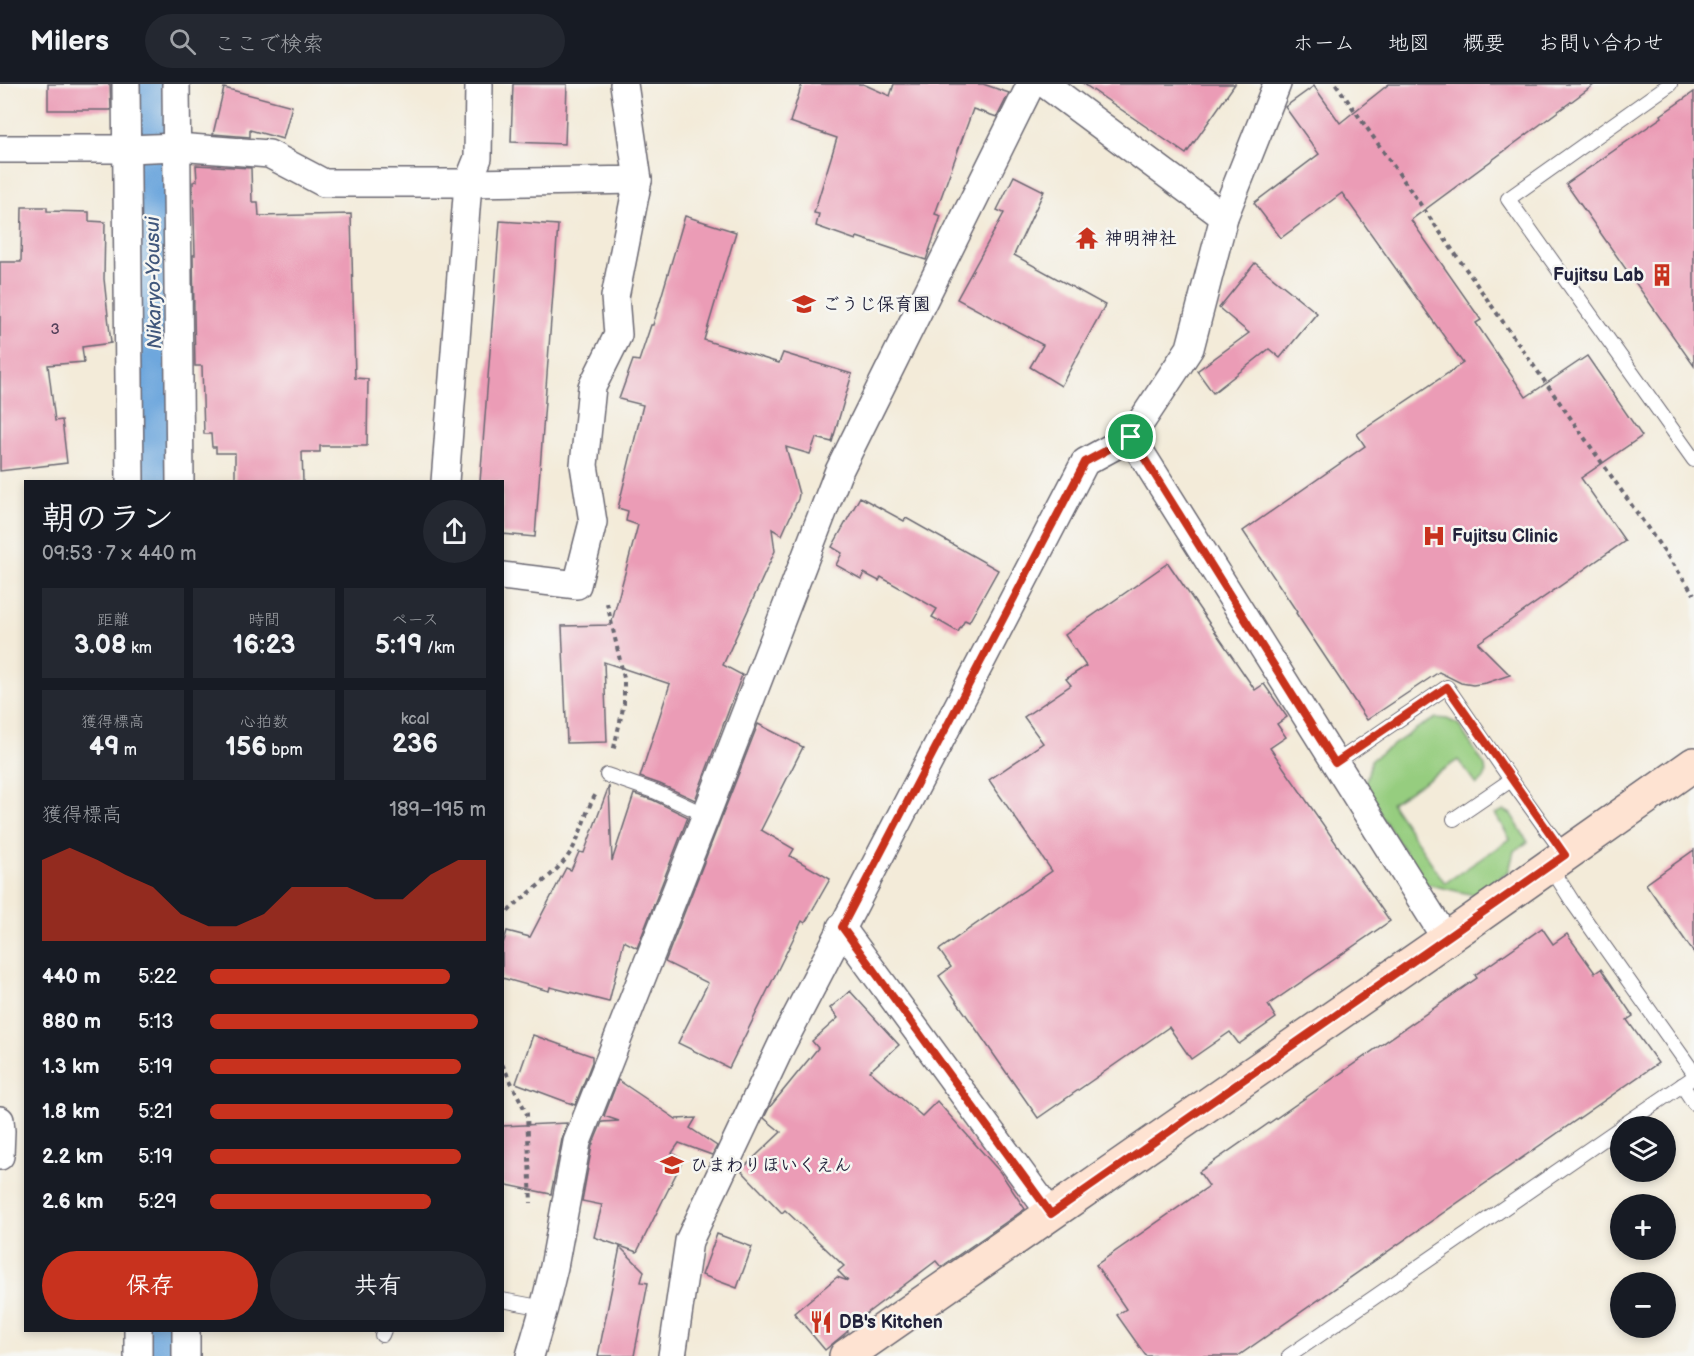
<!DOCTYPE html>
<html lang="ja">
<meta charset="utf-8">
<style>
:root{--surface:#171b24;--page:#242831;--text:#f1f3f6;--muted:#9ea1a6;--line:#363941;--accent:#c8321e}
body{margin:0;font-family:"Balsamiq Sans","Klee One",sans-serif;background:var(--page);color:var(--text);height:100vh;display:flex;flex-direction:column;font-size:22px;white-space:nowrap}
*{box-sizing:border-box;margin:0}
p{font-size:20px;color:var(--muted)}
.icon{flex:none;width:33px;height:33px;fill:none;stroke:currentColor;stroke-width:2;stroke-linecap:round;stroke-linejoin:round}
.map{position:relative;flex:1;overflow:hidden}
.details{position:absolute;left:24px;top:396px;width:480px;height:852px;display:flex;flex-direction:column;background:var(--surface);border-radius:0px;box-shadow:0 3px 9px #0003}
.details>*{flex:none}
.fabs{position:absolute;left:1610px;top:1032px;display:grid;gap:12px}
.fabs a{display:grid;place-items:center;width:66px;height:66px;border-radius:50%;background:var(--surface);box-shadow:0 3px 9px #0003;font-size:30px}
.pin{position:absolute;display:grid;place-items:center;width:51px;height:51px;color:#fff;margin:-26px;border:3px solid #fff;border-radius:50%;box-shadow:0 2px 6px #0007}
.round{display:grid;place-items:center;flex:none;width:63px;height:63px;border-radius:32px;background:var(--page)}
.overview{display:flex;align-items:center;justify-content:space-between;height:102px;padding:0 18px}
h1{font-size:33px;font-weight:800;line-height:45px}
.stats{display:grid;grid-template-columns:repeat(3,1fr);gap:9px;height:102px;padding:6px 18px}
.stats div{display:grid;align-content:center;border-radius:0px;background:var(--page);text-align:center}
.stats b{font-size:26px;font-weight:800}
.stats small{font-size:16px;font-weight:400}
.stats p{font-size:16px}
.chart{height:168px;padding:12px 18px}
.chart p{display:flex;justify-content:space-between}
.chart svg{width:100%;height:108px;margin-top:6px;fill:var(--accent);opacity:.7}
.primary-button{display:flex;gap:12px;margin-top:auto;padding:12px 18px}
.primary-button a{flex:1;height:69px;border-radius:36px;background:var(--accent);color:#fff;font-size:24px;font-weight:800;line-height:69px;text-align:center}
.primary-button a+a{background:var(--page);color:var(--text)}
ul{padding:0 18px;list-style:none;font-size:20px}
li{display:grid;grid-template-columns:96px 72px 1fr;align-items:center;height:45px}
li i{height:15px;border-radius:8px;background:var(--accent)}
header{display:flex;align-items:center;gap:36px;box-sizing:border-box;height:84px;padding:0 30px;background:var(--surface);border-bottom:2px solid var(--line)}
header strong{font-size:28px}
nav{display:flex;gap:33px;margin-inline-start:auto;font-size:21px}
.search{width:420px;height:54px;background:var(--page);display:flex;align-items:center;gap:15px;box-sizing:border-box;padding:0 21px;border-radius:33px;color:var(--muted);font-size:22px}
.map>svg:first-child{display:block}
</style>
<header>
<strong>Milers</strong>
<div class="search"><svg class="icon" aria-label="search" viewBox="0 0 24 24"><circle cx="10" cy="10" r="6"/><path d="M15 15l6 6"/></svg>ここで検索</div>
<nav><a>ホーム</a><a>地図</a><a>概要</a><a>お問い合わせ</a></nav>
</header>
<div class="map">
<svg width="1694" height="1272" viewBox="0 0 1694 1272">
<rect width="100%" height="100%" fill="#f6f6f2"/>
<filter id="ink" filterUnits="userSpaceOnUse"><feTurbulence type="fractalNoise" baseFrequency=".0167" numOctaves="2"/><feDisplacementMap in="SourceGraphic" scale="12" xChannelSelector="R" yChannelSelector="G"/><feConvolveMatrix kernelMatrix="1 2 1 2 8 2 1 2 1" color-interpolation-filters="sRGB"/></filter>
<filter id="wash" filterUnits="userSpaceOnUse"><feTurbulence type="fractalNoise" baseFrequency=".008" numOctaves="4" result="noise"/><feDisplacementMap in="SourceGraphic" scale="24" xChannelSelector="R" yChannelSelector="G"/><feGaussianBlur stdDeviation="1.35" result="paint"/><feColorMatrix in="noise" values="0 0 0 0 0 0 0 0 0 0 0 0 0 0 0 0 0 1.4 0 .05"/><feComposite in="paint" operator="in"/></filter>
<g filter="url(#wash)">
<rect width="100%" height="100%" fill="#f3ebd9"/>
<path fill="#96cd7f" stroke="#5c785d" stroke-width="1.5" d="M1436 634 1447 635 1458 640 1485 682C1487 692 1485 695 1477 701L1458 676 1391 719 1445 799 1510 755 1495 730 1504 726 1511 730 1528 758 1514 767 1509 787 1474 811 1426 800 1364 706 1371 676 1421 642Z"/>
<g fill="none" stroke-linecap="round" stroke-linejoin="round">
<g stroke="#6ea7dd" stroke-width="63">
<polyline points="151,0 155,398"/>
<polyline points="161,1246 161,1272"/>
</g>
</g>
<g id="blocks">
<g fill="#eb9cb6">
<polygon points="48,0 110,0 111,26 48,26"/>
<polygon points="513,0 567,0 565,60 511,58"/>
<polygon points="802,0 863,0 890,12 894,0 983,0 1009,9 997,33 973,25 935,130 941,132 926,176 857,153 856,156 816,142 819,130 814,129 837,54 790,38"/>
<polygon points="1084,0 1235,0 1186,70"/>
<polygon points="1389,0 1595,0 1411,136 1481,236 1476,239 1526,313 1587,272 1642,352 1581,394 1625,457 1478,559 1510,591 1486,599 1473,601 1461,599 1439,588 1367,636 1296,529 1297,528 1243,447 1365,362 1357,350 1463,279 1342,109 1281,154 1254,119 1319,70 1285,23 1314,2 1340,39"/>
<polygon points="224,4 292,22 283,55 250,46 250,53 213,50"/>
<polygon points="1694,8 1694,282 1566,100 1662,33 1661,31"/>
<polygon points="196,81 251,84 252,118 258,118 259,132 351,130 355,294 368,295 367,362 320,362 320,368 302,368 303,398 235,398 235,369 216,369 216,363 212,363 211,350 204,350 202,282 195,282 193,171 195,171 193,98 197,97"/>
<polygon points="1014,92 1044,107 1014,171 1105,221 1061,302 1030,283 1043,261 957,215 1004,129 997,126"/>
<polygon points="22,123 47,123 47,127 89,128 89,137 105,138 104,195 111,259 82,263 84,278 48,281 55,337 62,336 67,379 0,387 0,178 21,178"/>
<polygon points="685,132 736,148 704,256 779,279 783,269 852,290 832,358 816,354 810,370 786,363 799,410 798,415 782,451 772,445 775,467 723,581 742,591 695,716 660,700 640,693 670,600 604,578 607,658 567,659 562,542 611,541 638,441 626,437 628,427 618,424 643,321 619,315 633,276 639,277 651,241 653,241"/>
<polygon points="500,137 558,141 535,453 502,450 502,398 480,398"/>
<polygon points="1255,179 1317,229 1280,274 1269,265 1213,309 1197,287 1249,249 1219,224"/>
<polygon points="860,413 904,437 906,434 998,486 969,538 965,536 958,548 932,533 937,525 881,493 879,497 864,489 861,495 836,481 842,469 832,463"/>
<polygon points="1168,479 1255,606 1264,600 1287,633 1277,640 1286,653 1270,664 1390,837 1268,921 1276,934 1239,960 1230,948 1191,975 1169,943 1038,1034 939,892 951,883 939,866 1052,787 989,696 1043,659 1024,633 1071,601 1066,595 1086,582 1065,551"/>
<polygon points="758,640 803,663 761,746 794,765 790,772 830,795 805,839 802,837 729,984 678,959 708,899 665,878"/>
<polygon points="609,702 612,777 634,710 653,716 688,733 637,864 624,857 609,918 550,903 549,907 502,894 502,863 507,847 530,853 566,784 571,786 579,768 584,769"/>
<polygon points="1694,766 1694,869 1646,800"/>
<polygon points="1542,844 1553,860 1567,850 1595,889 1601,885 1633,932 1627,936 1658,979 1238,1272 1146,1272 1117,1231 1126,1225 1096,1181 1209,1102 1199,1088 1477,894 1475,891"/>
<polygon points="850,907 899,961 870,987 922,1032 937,1017 1000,1088 1025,1125 941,1183 936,1177 846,1245 848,1247 825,1266 794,1229 837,1193 848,1197 838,1187 844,1182 785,1126 782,1129 741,1086 781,1048 764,1034 769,1024 818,964 812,957 838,934 830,924"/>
<polygon points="533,951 592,972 592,978 575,1021 516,999"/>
<polygon points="618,996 676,1035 696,1034 690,1044 717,1062 712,1071 679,1059 672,1069 683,1076 637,1168 594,1153 602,1121 582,1117 592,1062 602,1038 619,1037 604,1032"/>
<polygon points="567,1039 562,1055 551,1110 502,1100 502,1042"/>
<polygon points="717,1150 752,1163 737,1204 702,1191"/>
<polygon points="620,1163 644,1187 641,1198 648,1199 634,1272 598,1272"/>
</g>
</g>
</g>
<g filter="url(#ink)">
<use href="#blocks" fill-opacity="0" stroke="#6b6872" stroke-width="1.5"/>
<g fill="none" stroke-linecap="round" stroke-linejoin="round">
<g stroke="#6b6872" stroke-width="16">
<g id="lane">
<polyline points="1670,0 1508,115 1694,376"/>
<polyline points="1335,679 1447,603 1511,696"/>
<polyline points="607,691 656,708 706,731"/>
<polyline points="1454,735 1511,696 1565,771"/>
<polyline points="1550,782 1574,820 1694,989"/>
<polyline points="1682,1001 1694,1019"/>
<polyline points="1622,1042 1694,993"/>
<polyline points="502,1216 544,1224"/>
<polyline points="382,1251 384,1246"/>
<polyline points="1289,1272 1620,1044"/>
</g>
</g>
<g stroke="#6b6872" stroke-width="30">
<g id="street">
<polyline points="126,0 130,398"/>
<polyline points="176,0 180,398"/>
<polyline points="1045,0 1224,133"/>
<polyline points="0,65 128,65 177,63 269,70 324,99 468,99 638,96 624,0"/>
<polyline points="1131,353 1446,855"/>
<polyline points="445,398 468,99 478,74 479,0"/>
<polyline points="502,492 577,501 593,438 584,381 592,303 618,251 615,213 638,96"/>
<polyline points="841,843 1051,1130"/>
<polyline points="0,1036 1,1047 0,1072"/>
<polyline points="138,1246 138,1272"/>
<polyline points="186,1246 186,1272"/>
<polyline points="530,1272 544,1224 554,1183 577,1058 706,731 838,389 1031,0"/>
<polyline points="672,1272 689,1157 782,960 1085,378 1131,353 1190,264 1224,133 1277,0"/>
</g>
</g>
<g stroke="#6b6872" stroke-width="36">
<polyline id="secondary" points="846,1272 1446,855 1694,680"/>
</g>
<g stroke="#6b6872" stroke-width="4" stroke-dasharray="4.5 4.5" stroke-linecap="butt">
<polyline points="1336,0 1694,510"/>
<polyline points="607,519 624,594 624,620 613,668"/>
<path d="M502 834C523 810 555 794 572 766 582 749 585 727 596 710"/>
<polyline points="502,980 527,1030 531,1119"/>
</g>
<use href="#lane" stroke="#fff" stroke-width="14"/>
<use href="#street" stroke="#fff" stroke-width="27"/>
<use href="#secondary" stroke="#fee3d2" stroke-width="33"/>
</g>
</g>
<g fill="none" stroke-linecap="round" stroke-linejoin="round" filter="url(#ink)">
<g stroke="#fff" stroke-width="12">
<polygon id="route" points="1131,353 1335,679 1447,603 1565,771 1051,1130 842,843 1085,378"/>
</g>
<use href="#route" stroke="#c8321e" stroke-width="8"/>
</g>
<defs>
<g id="temple-bare" transform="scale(1.8)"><path d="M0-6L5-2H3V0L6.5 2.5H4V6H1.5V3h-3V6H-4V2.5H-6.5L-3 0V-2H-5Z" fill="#c8321e" stroke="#f6f6f2" stroke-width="2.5" paint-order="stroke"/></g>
<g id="building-bare" transform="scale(1.8)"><path d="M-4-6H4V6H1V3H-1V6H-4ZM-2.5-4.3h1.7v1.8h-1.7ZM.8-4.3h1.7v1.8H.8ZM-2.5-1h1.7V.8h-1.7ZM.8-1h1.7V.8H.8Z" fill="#c8321e" stroke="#f6f6f2" stroke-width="2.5" paint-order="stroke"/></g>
<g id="school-bare" transform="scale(1.8)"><path d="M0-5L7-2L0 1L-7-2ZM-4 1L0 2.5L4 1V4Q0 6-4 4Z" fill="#c8321e" stroke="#f6f6f2" stroke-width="2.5" paint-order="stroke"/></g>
<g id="hospital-bare" transform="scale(1.8)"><path d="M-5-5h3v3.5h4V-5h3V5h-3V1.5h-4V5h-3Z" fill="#c8321e" stroke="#f6f6f2" stroke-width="2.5" paint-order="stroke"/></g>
<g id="restaurant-bare" transform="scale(1.8)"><path d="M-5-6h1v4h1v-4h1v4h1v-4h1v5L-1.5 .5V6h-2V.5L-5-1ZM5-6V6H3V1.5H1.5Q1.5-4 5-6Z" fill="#c8321e" stroke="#f6f6f2" stroke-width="2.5" paint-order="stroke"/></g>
</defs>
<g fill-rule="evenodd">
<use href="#temple-bare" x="1087" y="154"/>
<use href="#building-bare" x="1662" y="191"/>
<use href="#school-bare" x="804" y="220"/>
<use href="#hospital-bare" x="1434" y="452"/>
<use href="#school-bare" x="672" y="1081"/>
<use href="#restaurant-bare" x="821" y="1238"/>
</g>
<g text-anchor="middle" stroke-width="5" stroke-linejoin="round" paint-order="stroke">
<g font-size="15" fill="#54405a">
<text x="55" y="250">3</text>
</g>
<g font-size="18" font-weight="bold" fill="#22223b" stroke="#f6f6f2" text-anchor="start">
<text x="1105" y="160">神明神社</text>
<text x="1644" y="197" text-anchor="end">Fujitsu Lab</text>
<text x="822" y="226">ごうじ保育園</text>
<text x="1452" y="458">Fujitsu Clinic</text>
<text x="690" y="1087">ひまわりほいくえん</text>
<text x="839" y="1244">DB's Kitchen</text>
</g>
<g font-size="20" font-style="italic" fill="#40577c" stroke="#f6f6f2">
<text transform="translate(153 199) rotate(-91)" y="7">Nikaryo-Yousui</text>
</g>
</g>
</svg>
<div class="fabs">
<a><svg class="icon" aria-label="layers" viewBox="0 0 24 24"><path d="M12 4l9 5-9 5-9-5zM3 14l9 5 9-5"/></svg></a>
<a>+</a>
<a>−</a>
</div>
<div class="pin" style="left:1131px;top:353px;background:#1e9e55"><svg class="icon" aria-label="arrive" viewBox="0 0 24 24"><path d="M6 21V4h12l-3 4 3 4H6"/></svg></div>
<section class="details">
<div class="overview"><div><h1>朝のラン</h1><p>09:53 · 7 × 440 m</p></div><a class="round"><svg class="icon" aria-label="share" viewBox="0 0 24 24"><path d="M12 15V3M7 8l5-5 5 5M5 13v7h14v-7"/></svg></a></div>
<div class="stats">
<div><p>距離</p><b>3.08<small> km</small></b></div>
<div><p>時間</p><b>16:23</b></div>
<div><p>ペース</p><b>5:19<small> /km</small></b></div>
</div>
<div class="stats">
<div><p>獲得標高</p><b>49<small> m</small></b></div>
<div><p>心拍数</p><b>156<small> bpm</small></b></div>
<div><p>kcal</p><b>236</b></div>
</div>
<div class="chart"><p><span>獲得標高</span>189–195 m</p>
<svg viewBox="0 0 160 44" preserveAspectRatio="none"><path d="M0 44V11L10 6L20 11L30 17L40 22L50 33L60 38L70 38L80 33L90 22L100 22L110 22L120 27L130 27L140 17L150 11L160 11V44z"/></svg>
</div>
<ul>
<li><b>440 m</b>5:22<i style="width:87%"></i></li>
<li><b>880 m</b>5:13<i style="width:97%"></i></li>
<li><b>1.3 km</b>5:19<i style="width:91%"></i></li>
<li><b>1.8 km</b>5:21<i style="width:88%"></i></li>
<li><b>2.2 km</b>5:19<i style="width:91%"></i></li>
<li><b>2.6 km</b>5:29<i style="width:80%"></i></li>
</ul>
<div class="primary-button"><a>保存</a><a>共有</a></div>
</section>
</div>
